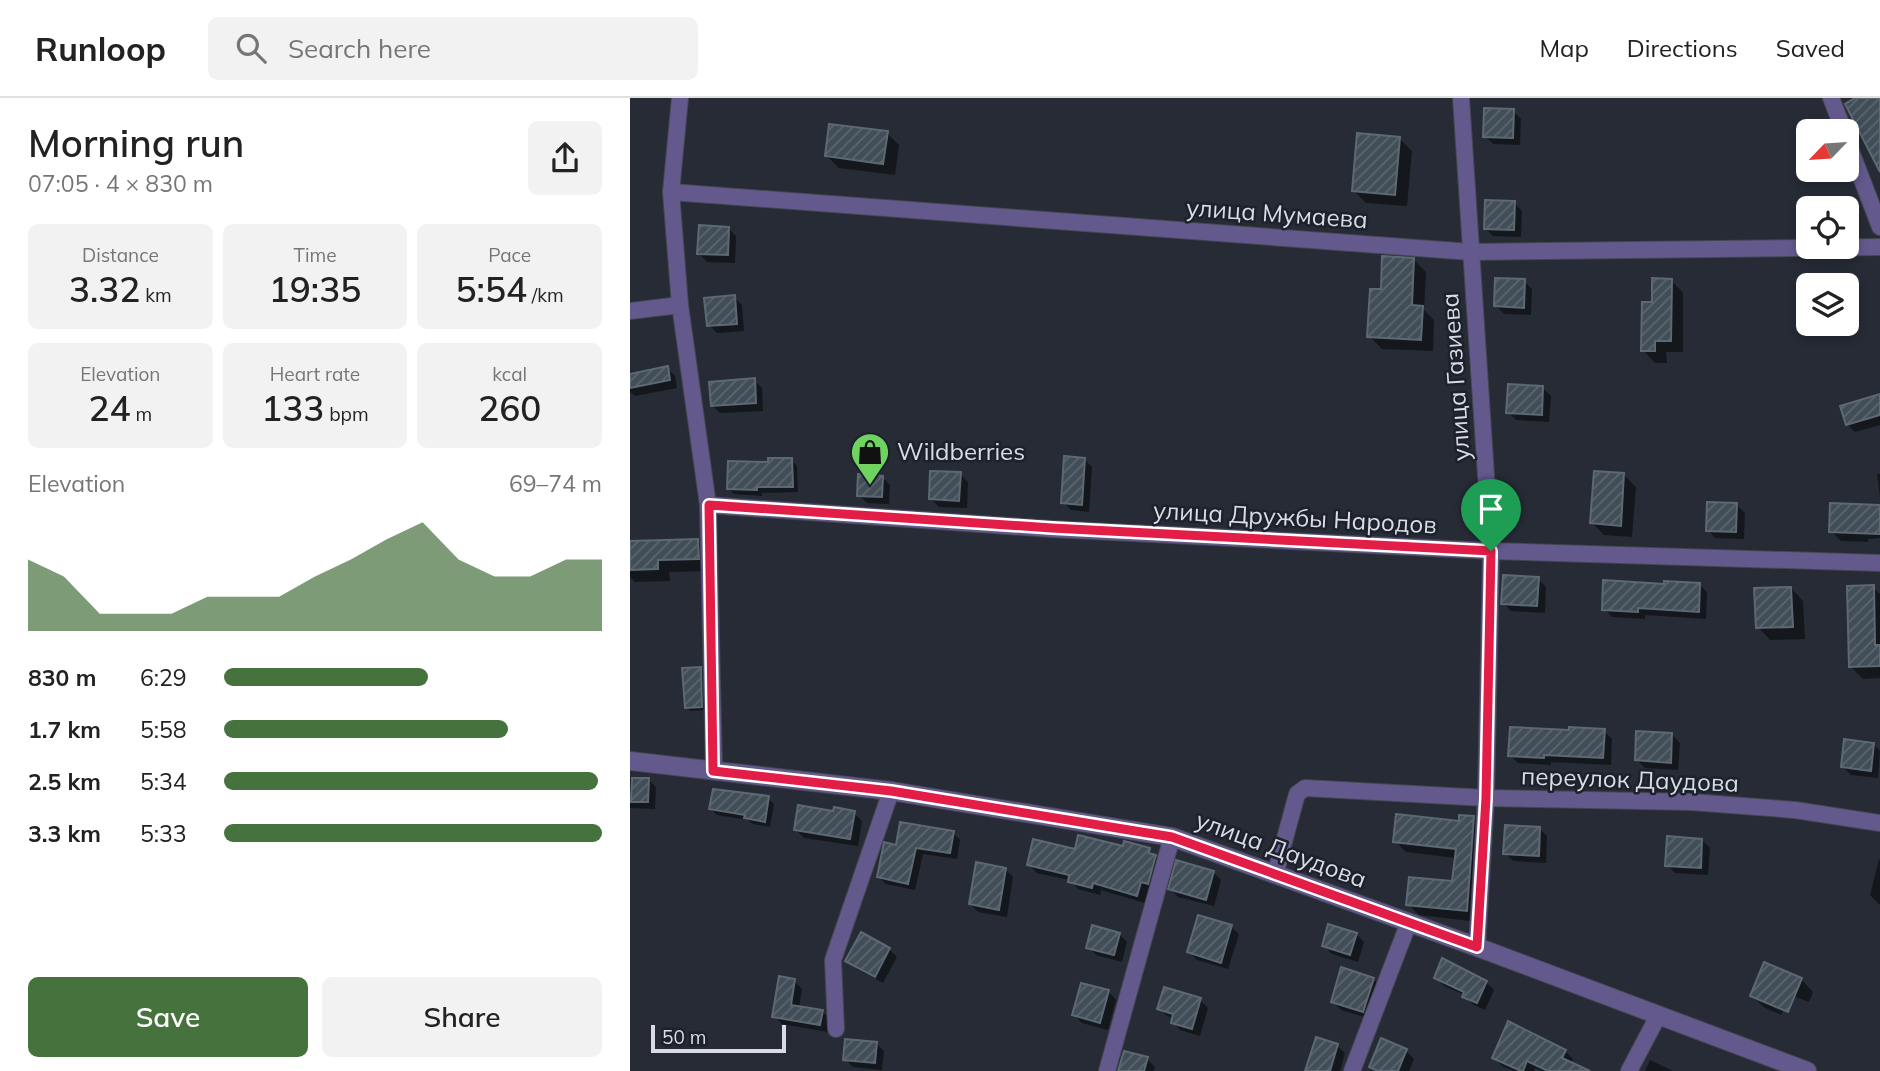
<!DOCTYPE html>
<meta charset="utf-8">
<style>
:root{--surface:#fff;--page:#f2f2f2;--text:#222;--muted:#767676;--line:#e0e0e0;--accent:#45723d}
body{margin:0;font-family:Mulish,sans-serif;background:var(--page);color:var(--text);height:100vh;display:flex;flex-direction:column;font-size:26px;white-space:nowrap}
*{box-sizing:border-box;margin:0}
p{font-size:23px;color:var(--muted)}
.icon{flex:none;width:38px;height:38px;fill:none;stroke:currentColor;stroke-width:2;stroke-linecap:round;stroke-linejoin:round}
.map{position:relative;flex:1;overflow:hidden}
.panel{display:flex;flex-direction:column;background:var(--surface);width:630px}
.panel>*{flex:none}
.needle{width:46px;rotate:245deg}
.fabs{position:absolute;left:1166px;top:21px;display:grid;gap:14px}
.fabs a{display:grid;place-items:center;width:63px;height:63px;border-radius:10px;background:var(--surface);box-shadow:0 4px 10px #0003;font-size:35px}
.scale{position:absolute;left:21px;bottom:18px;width:135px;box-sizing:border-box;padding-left:7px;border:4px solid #d9dce4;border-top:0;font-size:19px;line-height:24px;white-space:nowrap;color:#d9dce4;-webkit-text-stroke:5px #1c212c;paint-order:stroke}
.pin{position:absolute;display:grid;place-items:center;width:60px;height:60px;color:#fff;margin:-72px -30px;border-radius:50% 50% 50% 0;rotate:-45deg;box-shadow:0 0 7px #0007}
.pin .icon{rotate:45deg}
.round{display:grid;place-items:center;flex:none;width:74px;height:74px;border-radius:10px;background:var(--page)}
.overview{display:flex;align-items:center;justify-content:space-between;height:119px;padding:0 28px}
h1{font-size:38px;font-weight:600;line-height:52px}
.figures{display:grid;grid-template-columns:repeat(3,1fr);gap:10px;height:119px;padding:7px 28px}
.figures div{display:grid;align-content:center;border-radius:10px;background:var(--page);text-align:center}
.figures b{font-size:35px;font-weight:600}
.figures small{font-size:19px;font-weight:400}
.figures p{font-size:19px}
.chart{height:196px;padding:14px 28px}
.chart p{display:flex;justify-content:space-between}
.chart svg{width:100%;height:126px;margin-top:7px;fill:var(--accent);opacity:.7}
.action{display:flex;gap:14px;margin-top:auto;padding:14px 28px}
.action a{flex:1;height:80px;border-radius:10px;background:var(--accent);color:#fff;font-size:28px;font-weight:600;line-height:80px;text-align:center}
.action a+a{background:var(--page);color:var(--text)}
ul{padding:0 28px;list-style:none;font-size:23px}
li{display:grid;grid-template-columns:112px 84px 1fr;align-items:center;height:52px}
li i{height:18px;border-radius:9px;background:var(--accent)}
header{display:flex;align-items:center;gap:42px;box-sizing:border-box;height:98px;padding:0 35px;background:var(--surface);border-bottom:2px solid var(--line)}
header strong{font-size:33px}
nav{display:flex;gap:38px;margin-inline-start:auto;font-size:24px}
.search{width:490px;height:63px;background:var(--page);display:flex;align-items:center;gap:18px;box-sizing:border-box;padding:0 24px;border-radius:10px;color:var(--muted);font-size:26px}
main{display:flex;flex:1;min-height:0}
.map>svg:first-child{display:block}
</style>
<header>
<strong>Runloop</strong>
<div class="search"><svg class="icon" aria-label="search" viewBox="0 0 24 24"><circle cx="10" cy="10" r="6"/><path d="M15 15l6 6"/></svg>Search here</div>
<nav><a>Map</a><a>Directions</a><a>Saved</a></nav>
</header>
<main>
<section class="panel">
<div class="overview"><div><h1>Morning run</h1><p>07:05 · 4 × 830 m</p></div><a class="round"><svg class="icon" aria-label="share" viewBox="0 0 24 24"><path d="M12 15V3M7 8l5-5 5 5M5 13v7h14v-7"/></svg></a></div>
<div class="figures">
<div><p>Distance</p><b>3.32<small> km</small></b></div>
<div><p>Time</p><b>19:35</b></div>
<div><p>Pace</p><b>5:54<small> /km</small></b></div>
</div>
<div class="figures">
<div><p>Elevation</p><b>24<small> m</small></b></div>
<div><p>Heart rate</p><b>133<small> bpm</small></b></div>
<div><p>kcal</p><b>260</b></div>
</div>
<div class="chart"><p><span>Elevation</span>69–74 m</p>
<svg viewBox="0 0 160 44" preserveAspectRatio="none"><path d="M0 44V19L10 25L20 38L30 38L40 38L50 32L60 32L70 32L80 25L90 19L100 12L110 6L120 19L130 25L140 25L150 19L160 19V44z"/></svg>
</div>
<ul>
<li><b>830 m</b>6:29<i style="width:54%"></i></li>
<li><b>1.7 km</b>5:58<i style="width:75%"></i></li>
<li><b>2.5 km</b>5:34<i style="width:99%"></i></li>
<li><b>3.3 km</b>5:33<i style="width:100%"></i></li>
</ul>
<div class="action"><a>Save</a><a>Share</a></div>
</section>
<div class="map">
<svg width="1250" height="973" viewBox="0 0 1250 973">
<defs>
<pattern id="building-hatch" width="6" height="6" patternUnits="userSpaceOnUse" patternTransform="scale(1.75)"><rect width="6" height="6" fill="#414d57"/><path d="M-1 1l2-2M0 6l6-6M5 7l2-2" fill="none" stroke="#5c666f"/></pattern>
</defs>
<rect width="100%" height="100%" fill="#262b36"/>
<g fill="#0007">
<polygon points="883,13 891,21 890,47 863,46 855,38"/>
<polygon points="257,35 269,47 265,77 209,70 197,58"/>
<polygon points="769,40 782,53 777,108 736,105 724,93"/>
<polygon points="884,105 892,113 891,139 863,138 855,130"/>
<polygon points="98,130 106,138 105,165 77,164 69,156"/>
<polygon points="784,162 796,174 794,212 804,222 803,253 752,251 739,238 753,193"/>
<polygon points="1041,182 1053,195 1053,254 1036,254 1037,265 1025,265 1013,252 1024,206"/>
<polygon points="894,183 902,191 901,217 874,216 866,208"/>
<polygon points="104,199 112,207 114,233 87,235 79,227"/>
<polygon points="37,270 45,278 47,290 5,298 0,294 0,278"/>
<polygon points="124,282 132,290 133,313 90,315 82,307"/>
<polygon points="913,290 921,298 919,324 886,322 878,314"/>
<polygon points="1250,298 1250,327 1225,334 1217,326"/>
<polygon points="454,361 462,369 459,414 441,412 433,404"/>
<polygon points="161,362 167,368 168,394 132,395 132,398 104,396 98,390 140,366"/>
<polygon points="330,376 338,384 337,410 309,409 301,401"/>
<polygon points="1247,376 1250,376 1250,399"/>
<polygon points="994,377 1006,389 1002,439 974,437 962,425"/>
<polygon points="252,379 260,387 259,406 237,405 229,397"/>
<polygon points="1107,407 1115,415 1114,441 1085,440 1078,432"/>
<polygon points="1250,409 1250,440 1238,441 1238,444 1211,443 1201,433"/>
<polygon points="68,443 80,455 80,473 39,474 40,483 5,484 0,479 0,445"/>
<polygon points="908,481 916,489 915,515 881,513 873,505"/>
<polygon points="1069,486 1077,494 1076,521 1015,517 1015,521 982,519 974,511 1036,488"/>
<polygon points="1243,489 1250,496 1250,580 1233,581 1220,568"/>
<polygon points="1161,490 1173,503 1175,541 1140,542 1128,529"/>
<polygon points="70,571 74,574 75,612 60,613 56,609"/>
<polygon points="974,633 982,641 981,667 921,664 921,667 888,665 880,657 941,634"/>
<polygon points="1042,637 1050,645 1048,672 1015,670 1007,662"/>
<polygon points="1243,646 1250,653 1248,680 1221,677 1213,669"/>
<polygon points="0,681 19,682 26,689 25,711 0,710"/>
<polygon points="138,700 144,706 140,729 123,726 118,722 87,717 81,711"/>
<polygon points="205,715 224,715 232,723 228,748 174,740 166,732"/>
<polygon points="844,720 855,731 848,824 789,817 778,806 824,785 826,760 776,754 765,743"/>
<polygon points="909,730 917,738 916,765 883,763 875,755"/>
<polygon points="323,735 330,742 327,761 293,756 285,792 256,786 249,779 268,749"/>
<polygon points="1072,742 1080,750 1078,777 1045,775 1037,767"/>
<polygon points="494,750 519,751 533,766 526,792 519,790 515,805 471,792 470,797 448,791 440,782 407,775 399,767 446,753"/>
<polygon points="1249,761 1250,761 1250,807 1240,797"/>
<polygon points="375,771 383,779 377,819 348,814 340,806"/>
<polygon points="583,774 591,782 584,808 548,799 540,791"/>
<polygon points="601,829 609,836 598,871 567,862 559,854"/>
<polygon points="489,836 497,844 492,864 466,857 458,849"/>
<polygon points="726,836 734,844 728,864 702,856 694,848"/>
<polygon points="259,851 267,859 253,885 225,870 218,863"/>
<polygon points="806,880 856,884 864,892 855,912 842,906 835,897 814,888"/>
<polygon points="743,881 751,889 741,921 711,912 703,904"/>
<polygon points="1171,881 1183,894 1179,904 1160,897 1151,917 1135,910 1122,898"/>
<polygon points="164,883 172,891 169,910 192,913 200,921 198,934 152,926 144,918"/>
<polygon points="452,887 479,894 486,902 478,932 452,925 444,917"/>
<polygon points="570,902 578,910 570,938 550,932 543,924 544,920 537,918 529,910"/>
<polygon points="246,945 254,953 252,972 223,969 215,961"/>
<polygon points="707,948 715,955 710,973 677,973"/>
<polygon points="776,953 784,961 779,973 745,973 741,968"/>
<polygon points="935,953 943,961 941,966 956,973 912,973 905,970 904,973 884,973 872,968 864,960"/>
<polygon points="517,961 525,969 524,973 490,973"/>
<polygon points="1020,962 1043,973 1015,973"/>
</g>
<g fill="url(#building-hatch)" stroke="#5c6973" stroke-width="2">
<polygon points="1225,0 1250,0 1250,74 1215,6"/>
<polygon points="854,10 884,11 883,40 853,39"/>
<polygon points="199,26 258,33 253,66 195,58"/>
<polygon points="727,35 770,39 765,97 722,93"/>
<polygon points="855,102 885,103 884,132 854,131"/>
<polygon points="69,127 99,129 98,157 67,156"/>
<polygon points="752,158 784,160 782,207 793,208 791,242 737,239 740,191 751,191"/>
<polygon points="865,180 895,181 894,210 864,208"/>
<polygon points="1022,180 1042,181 1041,243 1025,243 1025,253 1011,253 1012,204 1022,204"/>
<polygon points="105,197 107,226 77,228 74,200"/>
<polygon points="38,268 40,282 0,290 0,276"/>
<polygon points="125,280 126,305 81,308 79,284"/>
<polygon points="878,286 913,288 912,317 876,315"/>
<polygon points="1250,296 1250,317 1216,327 1210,308"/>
<polygon points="434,358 455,360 452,407 431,405"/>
<polygon points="138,360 162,360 163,389 127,389 127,392 97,391 98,363 138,364"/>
<polygon points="300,373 331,374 329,403 299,401"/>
<polygon points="964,373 994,375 991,428 960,425"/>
<polygon points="228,376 253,378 252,399 227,398"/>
<polygon points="1077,404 1107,405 1106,434 1076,433"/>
<polygon points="1200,405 1250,407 1250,436 1199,434"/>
<polygon points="68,441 69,461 28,462 28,471 0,472 0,443"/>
<polygon points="873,477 909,479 907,508 871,506"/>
<polygon points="973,482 1034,486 1034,483 1070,485 1069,514 1008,510 1008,514 972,512"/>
<polygon points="1244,487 1245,547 1250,547 1250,568 1219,569 1217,488"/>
<polygon points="1161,489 1163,529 1126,530 1124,490"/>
<polygon points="71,569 72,609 55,610 52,570"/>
<polygon points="880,629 939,632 939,629 975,631 973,660 914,657 914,660 878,658"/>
<polygon points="1006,633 1042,635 1041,665 1005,662"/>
<polygon points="1214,641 1244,645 1241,673 1211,669"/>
<polygon points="2,680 19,680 18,704 1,704"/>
<polygon points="83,691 139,698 135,724 114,720 115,717 79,711"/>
<polygon points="168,707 203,713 204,709 225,713 220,741 164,732"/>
<polygon points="766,716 829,723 829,717 844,718 837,813 776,807 779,779 822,783 826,751 763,744"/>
<polygon points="270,724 324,733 320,755 286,750 278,786 247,779 254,744 266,747"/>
<polygon points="875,727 910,729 909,758 873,756"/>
<polygon points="448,737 493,748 494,743 520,750 519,755 526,757 518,786 511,784 507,798 463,785 462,790 438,784 439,777 397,767 403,741 445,751"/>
<polygon points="1037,738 1072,741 1071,770 1035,768"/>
<polygon points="546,762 584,773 576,802 538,791"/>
<polygon points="346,764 376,770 369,812 339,806"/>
<polygon points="568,817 602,827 591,865 557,854"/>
<polygon points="698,826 727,835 720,857 692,848"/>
<polygon points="462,827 490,835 484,857 456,850"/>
<polygon points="231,834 260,850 245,879 215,863"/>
<polygon points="812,860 857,883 847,905 832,899 834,894 804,880"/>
<polygon points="1134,864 1172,880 1158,914 1120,898"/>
<polygon points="711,869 744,880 733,914 701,904"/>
<polygon points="149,878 165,881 161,907 193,912 190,927 142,919"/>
<polygon points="451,885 479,892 470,925 442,917"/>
<polygon points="534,889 571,900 562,931 541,925 543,916 527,911"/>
<polygon points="878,923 936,952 932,960 960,973 918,973 897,963 893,973 891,973 862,960"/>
<polygon points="686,939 708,946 700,973 675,973"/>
<polygon points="751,940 777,951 768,973 748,973 739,969"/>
<polygon points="215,941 247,944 245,965 213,962"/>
<polygon points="494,953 518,959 514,973 488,973"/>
</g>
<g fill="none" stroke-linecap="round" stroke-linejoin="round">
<g stroke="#434752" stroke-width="18">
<g id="minor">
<polyline points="50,0 41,94 50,207 78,407 84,673"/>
<polyline points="831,0 861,453 856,700 847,849"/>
<polyline points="1201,0 1214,33"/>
<polyline points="1216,40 1250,129"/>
<polyline points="41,94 841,154 1250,149"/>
<polyline points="0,213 50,207"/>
<polyline points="78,407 422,431 861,453 1250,465"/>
<polyline points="645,777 667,696 675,690 856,700 1061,704 1165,712 1250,725"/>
<polyline points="206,931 203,862 261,693"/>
<polyline points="477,973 542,739"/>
<polyline points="722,973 779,824"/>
<polyline points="999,973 1028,918"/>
</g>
</g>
<g stroke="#434752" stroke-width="20">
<polyline id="tertiary" points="0,663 261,693 542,739 847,849 1177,973"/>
</g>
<use href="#minor" stroke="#64598d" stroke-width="16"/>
<use href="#tertiary" stroke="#64598d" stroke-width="18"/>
</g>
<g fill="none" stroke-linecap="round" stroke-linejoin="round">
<g stroke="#fff" stroke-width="14">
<polygon id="route" points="79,407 422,430 861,453 856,700 847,849 542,739 261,693 83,673"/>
</g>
<use href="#route" stroke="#e11d48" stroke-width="9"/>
</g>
<defs>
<g id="shop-pin" transform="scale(2.0125)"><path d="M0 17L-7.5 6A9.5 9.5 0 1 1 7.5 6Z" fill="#6fd35f" stroke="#1c212c"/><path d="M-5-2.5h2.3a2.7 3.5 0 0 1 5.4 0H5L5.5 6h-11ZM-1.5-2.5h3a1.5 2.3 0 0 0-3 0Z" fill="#111"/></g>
</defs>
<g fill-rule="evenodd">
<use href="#shop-pin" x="240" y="354"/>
</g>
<g text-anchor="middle" stroke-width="5" stroke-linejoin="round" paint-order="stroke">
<g font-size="24" fill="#d9dce4" stroke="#1c212c">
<text transform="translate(647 116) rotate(4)" y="8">улица Мумаева</text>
<text transform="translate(826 279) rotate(-94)" y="8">улица Газиева</text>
<text transform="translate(665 420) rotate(3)" y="8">улица Дружбы Народов</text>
<text transform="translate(1000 682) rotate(2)" y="8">переулок Даудова</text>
<text transform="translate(651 752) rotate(20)" y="8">улица Даудова</text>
</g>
<g font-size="24" fill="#d9dce4" stroke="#1c212c" text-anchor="start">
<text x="267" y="362">Wildberries</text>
</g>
</g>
</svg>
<div class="fabs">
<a><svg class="needle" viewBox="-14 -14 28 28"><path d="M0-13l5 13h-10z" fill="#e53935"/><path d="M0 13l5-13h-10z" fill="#767676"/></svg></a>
<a><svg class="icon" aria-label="locate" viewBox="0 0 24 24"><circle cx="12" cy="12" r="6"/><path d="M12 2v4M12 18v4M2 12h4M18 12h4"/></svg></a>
<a><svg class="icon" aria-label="layers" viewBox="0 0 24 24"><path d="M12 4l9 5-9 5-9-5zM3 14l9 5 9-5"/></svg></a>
</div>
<div class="scale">50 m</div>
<div class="pin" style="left:861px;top:453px;background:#1e9e55"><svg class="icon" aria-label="arrive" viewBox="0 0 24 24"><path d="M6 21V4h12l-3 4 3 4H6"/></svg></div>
</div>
</main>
